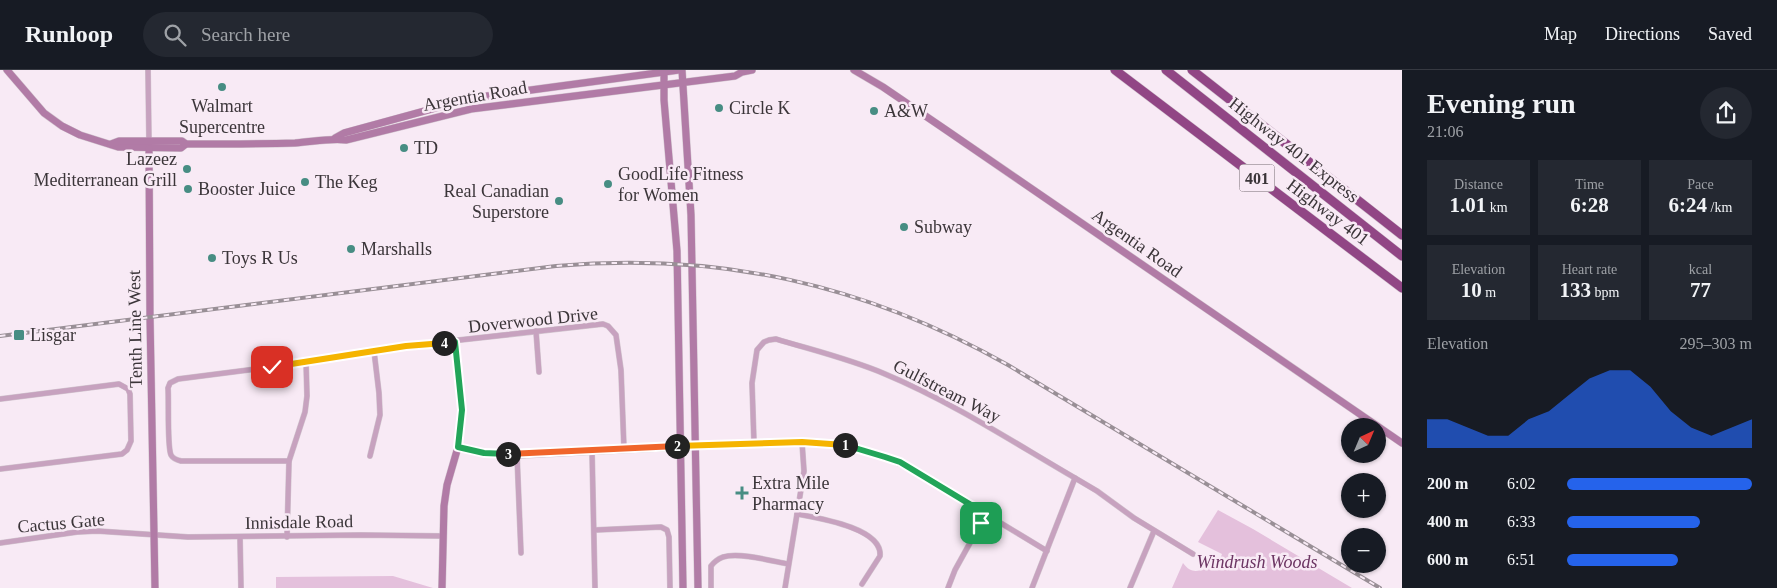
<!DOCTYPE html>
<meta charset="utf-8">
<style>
:root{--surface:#171b24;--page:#242831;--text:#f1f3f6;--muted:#9ea1a6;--line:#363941;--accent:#2563eb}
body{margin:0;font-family:"Times New Roman",serif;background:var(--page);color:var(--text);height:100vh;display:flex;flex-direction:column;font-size:19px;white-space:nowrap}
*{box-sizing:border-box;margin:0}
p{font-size:16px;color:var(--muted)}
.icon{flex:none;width:28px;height:28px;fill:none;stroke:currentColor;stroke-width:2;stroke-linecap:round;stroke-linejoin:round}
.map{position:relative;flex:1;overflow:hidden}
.side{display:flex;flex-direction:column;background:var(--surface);width:375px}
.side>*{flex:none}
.needle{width:32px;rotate:44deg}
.buttons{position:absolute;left:1341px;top:348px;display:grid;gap:10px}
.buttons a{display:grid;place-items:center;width:45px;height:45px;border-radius:50%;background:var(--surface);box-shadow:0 1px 4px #0004;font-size:25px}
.pin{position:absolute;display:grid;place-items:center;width:42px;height:42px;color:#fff;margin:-21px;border-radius:10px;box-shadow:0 2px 8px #0006}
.km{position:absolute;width:25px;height:25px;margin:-12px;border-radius:50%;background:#222;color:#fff;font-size:14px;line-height:25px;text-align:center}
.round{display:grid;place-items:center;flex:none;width:52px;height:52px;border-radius:26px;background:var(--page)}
.headline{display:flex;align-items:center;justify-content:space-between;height:85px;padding:0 25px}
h1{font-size:28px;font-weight:800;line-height:38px}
.stats{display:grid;grid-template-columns:repeat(3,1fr);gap:8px;height:85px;padding:5px 25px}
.stats div{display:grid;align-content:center;border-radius:0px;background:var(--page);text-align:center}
.stats b{font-size:21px;font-weight:800}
.stats small{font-size:14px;font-weight:400}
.stats p{font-size:14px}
.chart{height:140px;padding:10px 25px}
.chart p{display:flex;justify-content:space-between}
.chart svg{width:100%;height:90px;margin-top:5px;fill:var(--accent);opacity:.7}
ul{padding:0 25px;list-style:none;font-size:16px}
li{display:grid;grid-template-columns:80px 60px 1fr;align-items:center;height:38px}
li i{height:12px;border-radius:6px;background:var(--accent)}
header{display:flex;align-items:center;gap:30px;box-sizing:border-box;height:70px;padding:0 25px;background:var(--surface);border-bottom:1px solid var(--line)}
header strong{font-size:24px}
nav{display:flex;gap:28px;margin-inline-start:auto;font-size:18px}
.search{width:350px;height:45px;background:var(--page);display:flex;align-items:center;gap:12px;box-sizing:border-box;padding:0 18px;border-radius:28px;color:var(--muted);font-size:19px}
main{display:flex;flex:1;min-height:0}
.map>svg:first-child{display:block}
</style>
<header>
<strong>Runloop</strong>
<div class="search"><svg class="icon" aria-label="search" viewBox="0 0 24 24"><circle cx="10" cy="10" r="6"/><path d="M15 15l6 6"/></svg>Search here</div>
<nav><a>Map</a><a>Directions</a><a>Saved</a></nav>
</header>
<main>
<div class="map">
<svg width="1402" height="518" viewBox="0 0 1402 518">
<rect width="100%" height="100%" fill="#f8eaf5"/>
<g fill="#e4c0dc">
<path d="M1218 440 1253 459 1352 518H1172L1183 493C1194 508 1202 497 1217 497L1222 484 1198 472Z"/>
<polygon points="393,506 433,518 276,518 276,507"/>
</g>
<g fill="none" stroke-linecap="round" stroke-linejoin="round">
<g stroke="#d2c6cf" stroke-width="6">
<g id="street">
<polyline points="148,0 149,73"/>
<polyline points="536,261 539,302"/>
<polyline points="455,272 462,339 458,377"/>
<polyline points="0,329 119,314 128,319 130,324 131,371 127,380 122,384 0,399"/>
<path d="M754 373 752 313 757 280 764 272 769 270 776 269C812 280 850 289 885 304 952 332 1013 372 1075 408L1097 421 1134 448 1193 484"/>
<path d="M694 376C744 375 797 366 846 376 891 385 924 406 962 430 991 447 1019 464 1047 481"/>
<polyline points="592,380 595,518"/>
<polyline points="517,385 521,483"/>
<polyline points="370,386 380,345 379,323 374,281"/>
<path d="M289 391H181C177 390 173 389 171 385 167 377 169 330 168 318L170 313 178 309 272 297 406 276 603 254 608 256 616 265 621 300 624 379"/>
<path d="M797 444C818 448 883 458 880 486L862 514"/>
<polyline points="595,460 661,457 667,460 669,467 670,518"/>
<polyline points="240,467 241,518"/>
<polyline points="287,467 289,391 305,342 307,326 306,291"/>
<polyline points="0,473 77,462 97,461 188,467 361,465 443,466"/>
<path d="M711 518V496C714 492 718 489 723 487 739 482 772 491 788 494"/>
<polyline points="785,518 804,401 802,372"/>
<polyline points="948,518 955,500 986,444"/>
<polyline points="1032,518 1075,408"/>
<polyline points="1130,518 1154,461"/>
</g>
</g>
<g stroke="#d2c6cf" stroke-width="8">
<g id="secondary">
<polyline points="7,0 44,43 62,56 80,65 118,77 181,78 186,74"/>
<polyline points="664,0 664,30 677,181 683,518"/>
<polyline points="682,0 691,145 698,518"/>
<polyline points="854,0 883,17 949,62 1402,373"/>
<polyline points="335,68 344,63 472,28 679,0"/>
<path d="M111 74 119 71H182L186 74C223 74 259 74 295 73 312 72 329 68 346 70L471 39 735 6 742 2 752 0"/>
<polyline points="149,79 150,247 155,518"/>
<polyline points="442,518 444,436 447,415 458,377 484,383 517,385 694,376"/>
</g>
</g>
<g stroke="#d2c6cf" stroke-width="10">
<g id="highway">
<polyline points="1115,0 1402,218"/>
<polyline points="1166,0 1402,186"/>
<polyline points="1192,0 1402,165"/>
</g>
</g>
<use href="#street" stroke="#c7a2bf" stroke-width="5"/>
<use href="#secondary" stroke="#b17ba6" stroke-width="7"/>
<use href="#highway" stroke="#914685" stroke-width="9"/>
<g stroke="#998f96" stroke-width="4">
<path id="rail" d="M0 266 556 196C721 182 864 214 1008 295L1380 518"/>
</g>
<use href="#rail" stroke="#f8eaf5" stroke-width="2" stroke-dasharray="5.5" stroke-linecap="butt"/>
</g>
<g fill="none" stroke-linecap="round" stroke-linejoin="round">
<g stroke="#fff" stroke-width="10">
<polyline id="split-1" points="845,375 885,387 900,392 986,444 981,453"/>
</g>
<g stroke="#fff" stroke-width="10">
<polyline id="split-2" points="677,376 802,372 845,375"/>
</g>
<g stroke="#fff" stroke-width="10">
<polyline id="split-3" points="508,384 677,376"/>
</g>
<g stroke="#fff" stroke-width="10">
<polyline id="split-4" points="444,273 455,272 462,340 458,377 484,383 508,384"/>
</g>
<g stroke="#fff" stroke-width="10">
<polyline id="split-5" points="272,297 406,276 444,273"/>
</g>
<use href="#split-1" stroke="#22a559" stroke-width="6"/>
<use href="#split-2" stroke="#f5b400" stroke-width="6"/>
<use href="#split-3" stroke="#f0652b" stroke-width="6"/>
<use href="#split-4" stroke="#22a559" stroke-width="6"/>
<use href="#split-5" stroke="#f5b400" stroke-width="6"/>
</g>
<g fill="#478d83" stroke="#f8eaf5" stroke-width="2">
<circle cx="222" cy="17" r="5"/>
<circle cx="719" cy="38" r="5"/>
<circle cx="874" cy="41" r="5"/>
<circle cx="404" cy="78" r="5"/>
<circle cx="187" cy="99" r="5"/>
<circle cx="305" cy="112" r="5"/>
<circle cx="608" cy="114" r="5"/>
<circle cx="188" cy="119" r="5"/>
<circle cx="559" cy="131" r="5"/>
<circle cx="904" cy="157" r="5"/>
<circle cx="351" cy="179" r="5"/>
<circle cx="212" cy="188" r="5"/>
<rect x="13" y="259" width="12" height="12" rx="2.5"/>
<path d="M739.5 415.5h5v5h5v5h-5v5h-5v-5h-5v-5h5z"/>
</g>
<g text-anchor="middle" stroke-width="5" stroke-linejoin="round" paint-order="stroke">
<rect fill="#f8eaf5" stroke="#746b71" stroke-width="1" x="1239.5" y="94.5" width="35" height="27" rx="4"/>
<g font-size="16" font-weight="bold" fill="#3b3539">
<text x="1257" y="114">401</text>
</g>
<g font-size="18" fill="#3b3539" stroke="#f8eaf5">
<text transform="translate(475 26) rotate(-10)" y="6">Argentia Road</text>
<text transform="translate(1294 80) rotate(38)" y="6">Highway 401 Express</text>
<text transform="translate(1328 142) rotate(37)" y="6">Highway 401</text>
<text transform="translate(1137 173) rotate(35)" y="6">Argentia Road</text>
<text transform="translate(533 250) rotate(-6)" y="6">Doverwood Drive</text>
<text transform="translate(135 259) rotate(-91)" y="6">Tenth Line West</text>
<text transform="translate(947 321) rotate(27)" y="6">Gulfstream Way</text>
<text transform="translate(299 452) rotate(-1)" y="6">Innisdale Road</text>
<text transform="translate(61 453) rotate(-5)" y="6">Cactus Gate</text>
</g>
<g font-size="18" fill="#3b3539" stroke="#f8eaf5" text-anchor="start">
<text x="222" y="42" text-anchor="middle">Walmart<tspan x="222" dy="21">Supercentre</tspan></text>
<text x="729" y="44">Circle K</text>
<text x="884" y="47">A&amp;W</text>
<text x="414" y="84">TD</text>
<text x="177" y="95" text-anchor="end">Lazeez<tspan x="177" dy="21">Mediterranean Grill</tspan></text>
<text x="618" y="110">GoodLife Fitness<tspan x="618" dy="21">for Women</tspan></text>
<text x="315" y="118">The Keg</text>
<text x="198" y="125">Booster Juice</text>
<text x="549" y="127" text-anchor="end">Real Canadian<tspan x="549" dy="21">Superstore</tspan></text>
<text x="914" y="163">Subway</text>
<text x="361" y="185">Marshalls</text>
<text x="222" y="194">Toys R Us</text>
<text x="30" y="271">Lisgar</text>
<text x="752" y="419">Extra Mile<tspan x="752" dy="21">Pharmacy</tspan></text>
</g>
<g font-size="18" font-style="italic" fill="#6c3563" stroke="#f8eaf5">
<text x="1257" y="498">Windrush Woods</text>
</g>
</g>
</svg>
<div class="buttons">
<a><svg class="needle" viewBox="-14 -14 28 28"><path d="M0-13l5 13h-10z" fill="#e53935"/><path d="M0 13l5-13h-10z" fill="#9ea1a6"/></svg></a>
<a>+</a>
<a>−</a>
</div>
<div class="pin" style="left:981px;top:453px;background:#1e9e55"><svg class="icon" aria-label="arrive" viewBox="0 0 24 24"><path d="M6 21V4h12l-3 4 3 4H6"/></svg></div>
<div class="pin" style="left:272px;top:297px;background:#d93025"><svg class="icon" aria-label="check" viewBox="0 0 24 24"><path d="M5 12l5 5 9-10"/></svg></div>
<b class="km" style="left:845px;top:375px">1</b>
<b class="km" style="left:677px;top:376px">2</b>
<b class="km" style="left:508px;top:384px">3</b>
<b class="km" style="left:444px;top:273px">4</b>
</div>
<section class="side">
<div class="headline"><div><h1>Evening run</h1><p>21:06</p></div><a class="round"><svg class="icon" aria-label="share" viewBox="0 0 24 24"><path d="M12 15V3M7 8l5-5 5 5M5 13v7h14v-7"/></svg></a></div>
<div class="stats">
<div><p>Distance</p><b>1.01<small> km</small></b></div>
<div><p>Time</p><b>6:28</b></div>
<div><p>Pace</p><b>6:24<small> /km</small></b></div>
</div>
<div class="stats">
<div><p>Elevation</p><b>10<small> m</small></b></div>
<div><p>Heart rate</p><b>133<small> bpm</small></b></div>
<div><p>kcal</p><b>77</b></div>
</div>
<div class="chart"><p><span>Elevation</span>295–303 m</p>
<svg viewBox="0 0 160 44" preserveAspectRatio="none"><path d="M0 44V30L10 30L20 34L30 38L40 38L50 30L60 26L70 18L80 10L90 6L100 6L110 14L120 26L130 34L140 38L150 34L160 30V44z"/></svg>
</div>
<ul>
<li><b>200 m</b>6:02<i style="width:100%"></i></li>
<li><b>400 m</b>6:33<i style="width:72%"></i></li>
<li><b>600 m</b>6:51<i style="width:60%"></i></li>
</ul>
</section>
</main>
